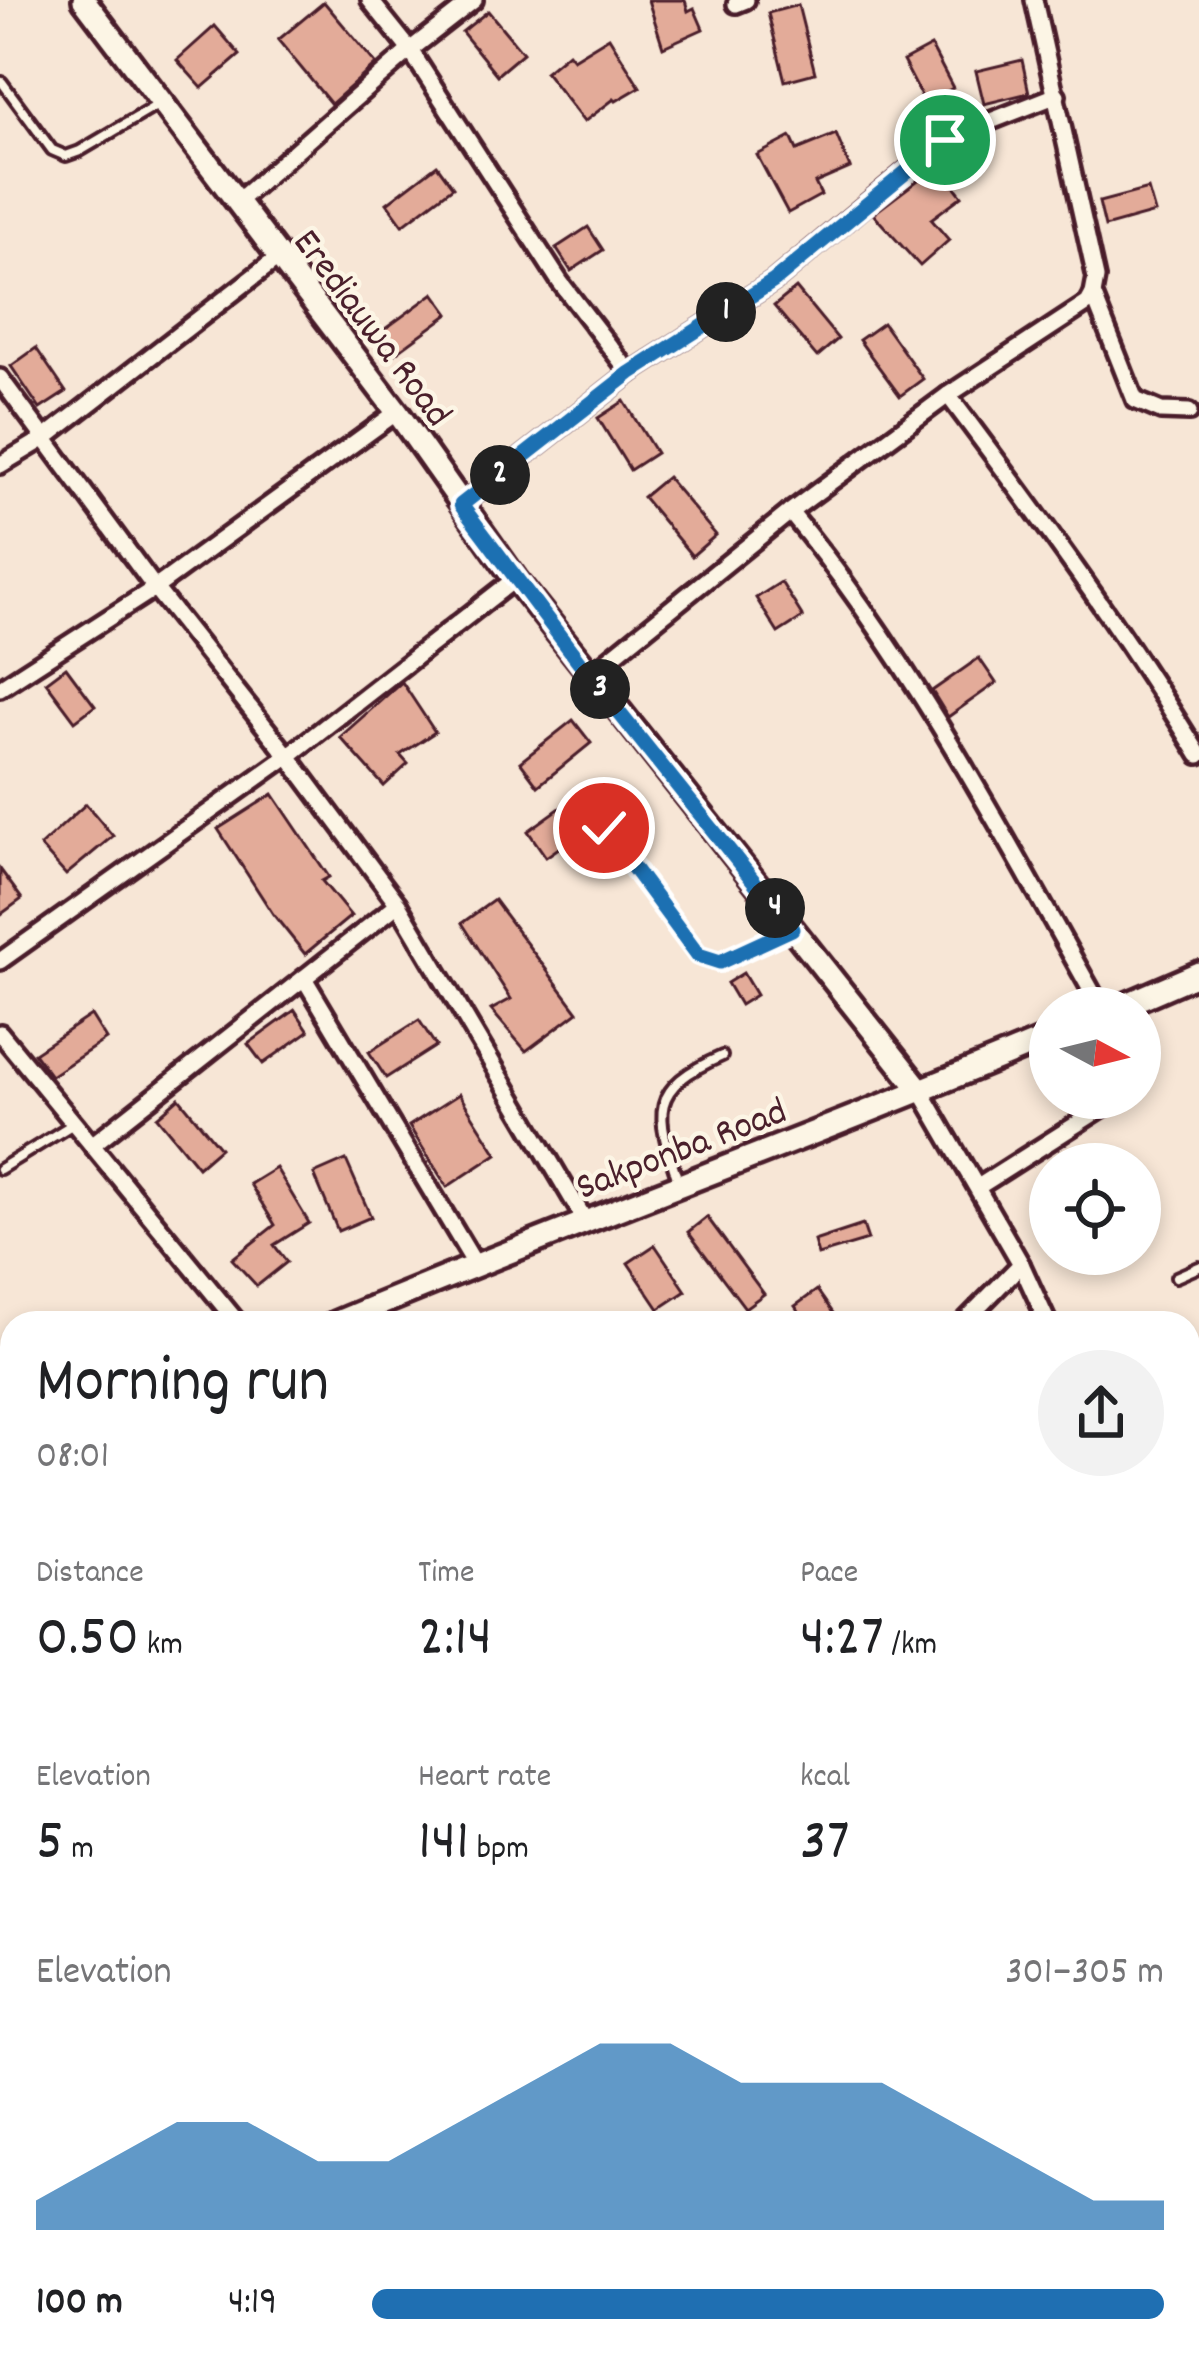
<!DOCTYPE html>
<meta charset="utf-8">
<style>
:root{--surface:#fff;--page:#f2f2f2;--text:#202124;--muted:#757577;--accent:#1f6fb2}
body{margin:0;font-family:Dekko,sans-serif;background:var(--page);color:var(--text);height:100vh;display:flex;flex-direction:column;font-size:45px;white-space:nowrap}
*{box-sizing:border-box;margin:0}
p{font-size:39px;color:var(--muted)}
.icon{flex:none;width:66px;height:66px;fill:none;stroke:currentColor;stroke-width:2;stroke-linecap:round;stroke-linejoin:round}
.map{position:relative;flex:1;overflow:hidden}
.side{position:absolute;left:0px;top:1311px;width:1200px;height:1065px;display:flex;flex-direction:column;background:var(--surface);border-radius:36px 36px 0 0;box-shadow:0 6px 18px #0003}
.side>*{flex:none}
.needle{width:78px;rotate:97deg}
.controls{position:absolute;left:1029px;top:987px;display:grid;gap:24px}
.controls a{display:grid;place-items:center;width:132px;height:132px;border-radius:50%;background:var(--surface);box-shadow:0 6px 18px #0003;font-size:60px}
.pin{position:absolute;display:grid;place-items:center;width:102px;height:102px;color:#fff;margin:-51px;border:6px solid #fff;border-radius:50%;box-shadow:0 3px 12px #0007}
.km{position:absolute;width:60px;height:60px;margin:-30px;border-radius:50%;background:#222;color:#fff;font-size:33px;line-height:60px;text-align:center}
.round{display:grid;place-items:center;flex:none;width:126px;height:126px;border-radius:63px;background:var(--page)}
.overview{display:flex;align-items:center;justify-content:space-between;height:204px;padding:0 36px}
h1{font-size:66px;font-weight:600;line-height:90px}
.metrics{display:grid;grid-template-columns:repeat(3,1fr);gap:18px;height:204px;padding:12px 36px}
.metrics div{display:grid;align-content:center}
.metrics b{font-size:60px;font-weight:600}
.metrics small{font-size:33px;font-weight:400}
.metrics p{font-size:33px}
.chart{height:336px;padding:24px 36px}
.chart p{display:flex;justify-content:space-between}
.chart svg{width:100%;height:216px;margin-top:12px;fill:var(--accent);opacity:.7}
ul{padding:0 36px;list-style:none;font-size:39px}
li{display:grid;grid-template-columns:192px 144px 1fr;align-items:center;height:90px}
li i{height:30px;border-radius:15px;background:var(--accent)}
.map>svg:first-child{display:block}
</style>
<div class="map">
<svg width="1199" height="2375" viewBox="0 0 1199 2375">
<rect width="100%" height="100%" fill="#f7e6d6"/>
<filter id="ink" filterUnits="userSpaceOnUse"><feTurbulence type="fractalNoise" baseFrequency=".00833" numOctaves="2"/><feDisplacementMap in="SourceGraphic" scale="24" xChannelSelector="R" yChannelSelector="G"/><feConvolveMatrix kernelMatrix="1 2 1 2 8 2 1 2 1" color-interpolation-filters="sRGB"/></filter>
<g filter="url(#ink)">
<g fill="#e3ab99" stroke="#4a1f2b" stroke-width="3">
<polygon points="648,0 685,0 688,11 694,8 703,29 663,47"/>
<polygon points="324,2 376,64 331,104 278,40"/>
<polygon points="798,5 815,73 785,81 768,13"/>
<polygon points="488,11 523,53 497,75 462,32"/>
<polygon points="215,26 240,55 202,88 177,60"/>
<polygon points="609,37 640,87 616,101 614,99 584,122 545,72 568,53 573,59"/>
<polygon points="931,46 953,88 925,103 903,61"/>
<polygon points="1022,60 1029,93 984,104 976,71"/>
<polygon points="836,134 850,168 815,183 821,195 788,213 757,155 791,137 797,150"/>
<polygon points="437,165 453,187 403,225 387,203"/>
<polygon points="938,165 962,196 931,219 949,240 920,266 873,214"/>
<polygon points="1148,189 1155,213 1105,227 1099,202"/>
<polygon points="588,227 603,250 571,271 556,248"/>
<polygon points="796,288 838,339 817,357 774,306"/>
<polygon points="434,293 449,314 393,355 378,334"/>
<polygon points="883,323 923,379 900,396 859,340"/>
<polygon points="36,348 66,392 40,409 11,366"/>
<polygon points="624,401 656,453 630,470 598,418"/>
<polygon points="667,477 716,535 692,556 643,497"/>
<polygon points="781,582 803,617 778,633 756,598"/>
<polygon points="979,658 996,683 948,717 932,691"/>
<polygon points="66,667 95,706 75,721 46,682"/>
<polygon points="402,682 435,732 400,755 408,764 384,786 340,737"/>
<polygon points="573,720 591,743 538,786 520,762"/>
<polygon points="588,788 606,815 546,857 528,831"/>
<polygon points="273,794 329,877 322,881 351,916 305,954 273,914 218,829"/>
<polygon points="86,804 113,836 66,875 40,846"/>
<polygon points="0,869 22,899 0,915"/>
<polygon points="494,900 578,1012 526,1051 491,1010 511,999 462,923"/>
<polygon points="743,973 756,995 740,1005 727,983"/>
<polygon points="295,1010 309,1031 263,1064 248,1044"/>
<polygon points="91,1015 106,1039 51,1076 34,1053"/>
<polygon points="419,1020 436,1046 386,1078 369,1052"/>
<polygon points="459,1094 497,1154 447,1187 409,1126"/>
<polygon points="179,1098 220,1148 198,1167 157,1117"/>
<polygon points="346,1160 371,1217 338,1231 314,1174"/>
<polygon points="276,1168 309,1223 274,1245 287,1262 257,1286 232,1259 275,1225 250,1184"/>
<polygon points="707,1217 764,1294 745,1308 688,1232"/>
<polygon points="863,1225 868,1240 818,1255 814,1241"/>
<polygon points="655,1245 686,1291 659,1309 628,1263"/>
<polygon points="817,1290 840,1323 807,1323 795,1306"/>
</g>
<g fill="none" stroke-linecap="round" stroke-linejoin="round">
<g stroke="#4a1f2b" stroke-width="16">
<g id="lane">
<polyline points="2,82 52,150 66,156 80,151 161,103"/>
<polyline points="604,828 699,955 720,962 791,930"/>
<polyline points="0,1169 73,1124"/>
<path d="M679 1184C656 1114 646 1089 722 1056"/>
<polyline points="1176,1277 1199,1267"/>
</g>
</g>
<g stroke="#4a1f2b" stroke-width="24">
<g id="street">
<polyline points="370,0 410,50 560,282 630,373"/>
<polyline points="1034,0 1096,278 1093,294 1135,400 1161,411 1189,412"/>
<polyline points="736,4 746,0"/>
<polyline points="237,202 410,50 474,0"/>
<polyline points="0,378 155,588 288,756 398,904 586,1222"/>
<path d="M948 395C1036 512 1123 630 1199 755"/>
<polyline points="0,465 45,438 279,257"/>
<polyline points="461,505 630,373 774,281 945,139 1057,95"/>
<path d="M790 512C911 658 1008 842 1101 1008"/>
<polyline points="589,675 790,512 948,395 1088,303 1093,294"/>
<polyline points="0,688 155,588 397,412"/>
<polyline points="0,961 288,756 515,579"/>
<polyline points="304,978 475,1264"/>
<polyline points="0,1033 238,1323"/>
<polyline points="921,1091 1021,1264 963,1323"/>
<polyline points="92,1145 398,904"/>
<polyline points="978,1187 1110,1103"/>
<polyline points="1021,1264 1048,1323"/>
<polyline points="0,1530 12,1545"/>
<polyline points="1188,1649 1199,1676"/>
<polyline points="0,1751 12,1742"/>
<polyline points="1188,1863 1199,1857"/>
<polyline points="1188,2078 1199,2073"/>
<polyline points="0,2309 12,2302"/>
<polyline points="177,2364 180,2375"/>
<polyline points="393,2364 397,2375"/>
</g>
</g>
<g stroke="#4a1f2b" stroke-width="30">
<g id="secondary">
<polyline points="84,0 397,412 515,579 921,1091"/>
<polyline points="1118,1008 1199,973"/>
<path d="M335 1323C572 1223 814 1137 1050 1037"/>
<polyline points="0,1460 12,1456"/>
</g>
</g>
<use href="#lane" stroke="#fcf5e5" stroke-width="8"/>
<use href="#street" stroke="#fcf5e5" stroke-width="15"/>
<use href="#secondary" stroke="#fcf5e5" stroke-width="21"/>
</g>
</g>
<g fill="none" stroke-linecap="round" stroke-linejoin="round" filter="url(#ink)">
<g stroke="#fff" stroke-width="24">
<polyline id="route" points="604,828 698,955 720,962 792,929 589,675 461,505 630,373 774,281 945,140"/>
</g>
<use href="#route" stroke="#1f6fb2" stroke-width="15"/>
</g>
<g text-anchor="middle" stroke-width="9" stroke-linejoin="round" paint-order="stroke">
<g font-size="39" fill="#4a1f2b" stroke="#fcf5e5">
<text transform="translate(375 326) rotate(53)" y="14">Erediauwa Road</text>
<text transform="translate(680 1146) rotate(-21)" y="14">Sakponba Road</text>
</g>
</g>
</svg>
<div class="controls">
<a><svg class="needle" viewBox="-14 -14 28 28"><path d="M0-13l5 13h-10z" fill="#e53935"/><path d="M0 13l5-13h-10z" fill="#757577"/></svg></a>
<a><svg class="icon" aria-label="locate" viewBox="0 0 24 24"><circle cx="12" cy="12" r="6"/><path d="M12 2v4M12 18v4M2 12h4M18 12h4"/></svg></a>
</div>
<div class="pin" style="left:945px;top:140px;background:#1e9e55"><svg class="icon" aria-label="arrive" viewBox="0 0 24 24"><path d="M6 21V4h12l-3 4 3 4H6"/></svg></div>
<div class="pin" style="left:604px;top:828px;background:#d93025"><svg class="icon" aria-label="check" viewBox="0 0 24 24"><path d="M5 12l5 5 9-10"/></svg></div>
<b class="km" style="left:726px;top:312px">1</b>
<b class="km" style="left:500px;top:475px">2</b>
<b class="km" style="left:600px;top:689px">3</b>
<b class="km" style="left:775px;top:908px">4</b>
<section class="side">
<div class="overview"><div><h1>Morning run</h1><p>08:01</p></div><a class="round"><svg class="icon" aria-label="share" viewBox="0 0 24 24"><path d="M12 15V3M7 8l5-5 5 5M5 13v7h14v-7"/></svg></a></div>
<div class="metrics">
<div><p>Distance</p><b>0.50<small> km</small></b></div>
<div><p>Time</p><b>2:14</b></div>
<div><p>Pace</p><b>4:27<small> /km</small></b></div>
</div>
<div class="metrics">
<div><p>Elevation</p><b>5<small> m</small></b></div>
<div><p>Heart rate</p><b>141<small> bpm</small></b></div>
<div><p>kcal</p><b>37</b></div>
</div>
<div class="chart"><p><span>Elevation</span>301–305 m</p>
<svg viewBox="0 0 160 44" preserveAspectRatio="none"><path d="M0 44V38L10 30L20 22L30 22L40 30L50 30L60 22L70 14L80 6L90 6L100 14L110 14L120 14L130 22L140 30L150 38L160 38V44z"/></svg>
</div>
<ul>
<li><b>100 m</b>4:19<i style="width:100%"></i></li>
</ul>
</section>
</div>
